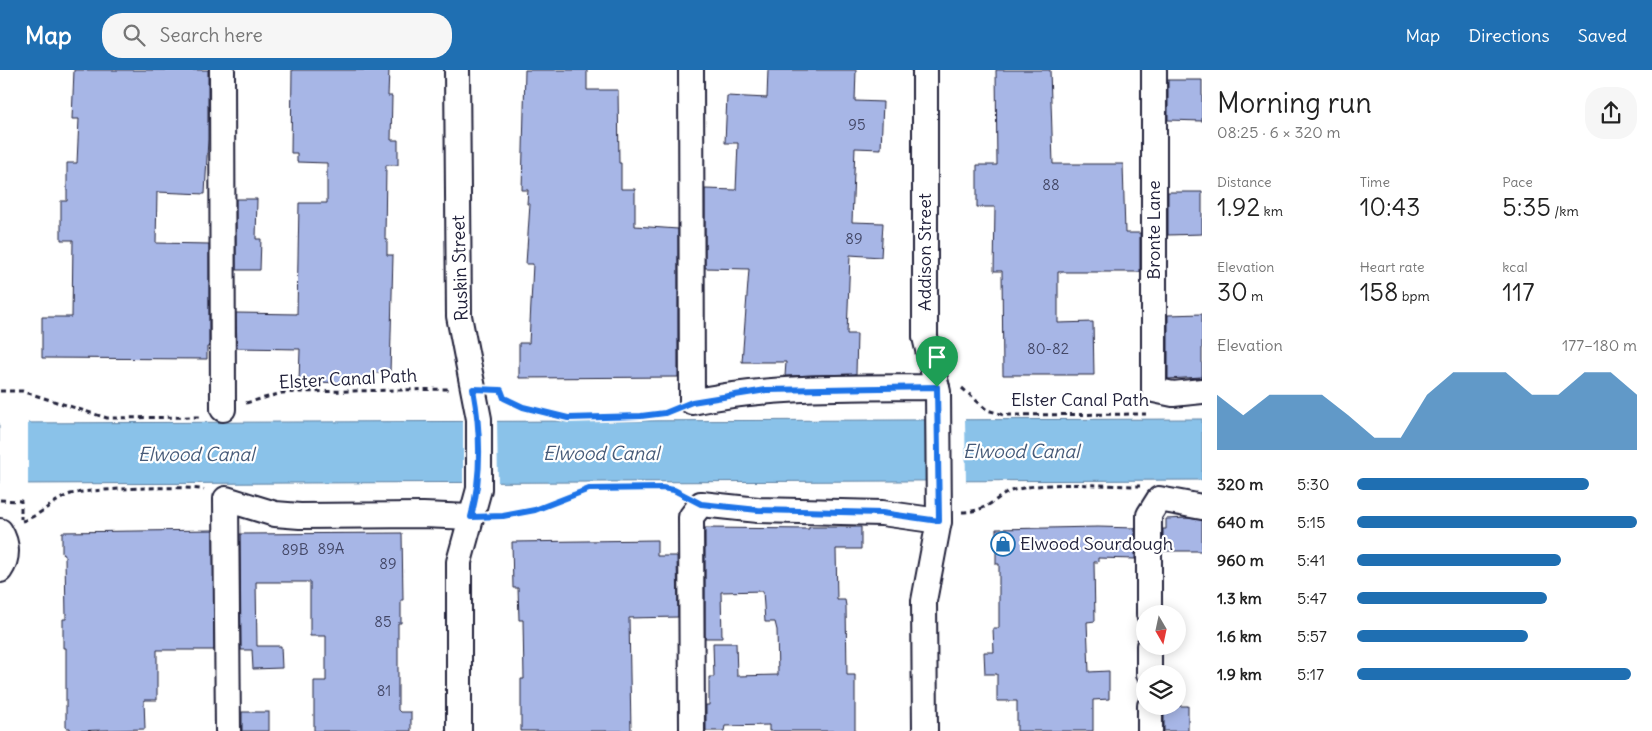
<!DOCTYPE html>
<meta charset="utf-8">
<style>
:root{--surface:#fff;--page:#f6f6f6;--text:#222;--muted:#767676;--accent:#1f6fb2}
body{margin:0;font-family:Delius,sans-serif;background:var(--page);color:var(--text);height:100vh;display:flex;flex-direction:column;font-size:19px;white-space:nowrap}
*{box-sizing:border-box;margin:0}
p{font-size:16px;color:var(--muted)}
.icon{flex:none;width:28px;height:28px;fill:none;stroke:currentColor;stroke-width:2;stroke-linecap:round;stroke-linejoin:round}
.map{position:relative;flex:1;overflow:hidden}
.sheet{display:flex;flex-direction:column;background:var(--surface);width:450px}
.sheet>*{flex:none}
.needle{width:32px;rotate:171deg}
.tools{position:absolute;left:1136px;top:535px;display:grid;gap:10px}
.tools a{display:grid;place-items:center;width:50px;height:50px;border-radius:50%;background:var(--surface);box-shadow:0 2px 12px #0003;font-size:25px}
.pin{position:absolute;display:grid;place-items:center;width:42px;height:42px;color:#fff;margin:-51px -21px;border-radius:50% 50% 50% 0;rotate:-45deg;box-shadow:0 0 5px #0007}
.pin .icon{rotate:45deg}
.round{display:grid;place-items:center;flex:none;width:52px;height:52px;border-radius:20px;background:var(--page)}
.overview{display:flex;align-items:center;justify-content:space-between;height:85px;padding:0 15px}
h1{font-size:28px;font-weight:600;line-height:38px}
.stats{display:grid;grid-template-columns:repeat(3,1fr);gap:8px;height:85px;padding:5px 15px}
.stats div{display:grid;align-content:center}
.stats b{font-size:25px;font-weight:600}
.stats small{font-size:14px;font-weight:400}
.stats p{font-size:14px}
.chart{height:140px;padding:10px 15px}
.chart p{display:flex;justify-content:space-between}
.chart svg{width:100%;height:90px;margin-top:5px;fill:var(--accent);opacity:.7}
ul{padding:0 15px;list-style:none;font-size:16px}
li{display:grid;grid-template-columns:80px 60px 1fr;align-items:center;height:38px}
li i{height:12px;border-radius:6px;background:var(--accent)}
header{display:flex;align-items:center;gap:30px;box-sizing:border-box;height:70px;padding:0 25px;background:var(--accent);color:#fff}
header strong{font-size:24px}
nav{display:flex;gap:28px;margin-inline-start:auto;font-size:18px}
.search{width:350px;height:45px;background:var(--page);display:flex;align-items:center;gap:12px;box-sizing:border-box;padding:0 18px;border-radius:20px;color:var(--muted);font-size:19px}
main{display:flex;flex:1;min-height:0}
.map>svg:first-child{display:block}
</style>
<header>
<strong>Map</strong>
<div class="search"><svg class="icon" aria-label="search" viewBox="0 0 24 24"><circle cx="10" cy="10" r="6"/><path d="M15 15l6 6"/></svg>Search here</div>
<nav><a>Map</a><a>Directions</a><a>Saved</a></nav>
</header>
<main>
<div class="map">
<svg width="1202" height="661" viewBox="0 0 1202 661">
<rect width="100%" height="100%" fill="#fff"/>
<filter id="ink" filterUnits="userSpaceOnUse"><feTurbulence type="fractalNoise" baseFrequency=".02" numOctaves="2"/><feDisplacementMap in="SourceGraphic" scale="10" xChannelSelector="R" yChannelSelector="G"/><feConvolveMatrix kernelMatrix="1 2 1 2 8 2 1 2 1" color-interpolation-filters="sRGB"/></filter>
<g filter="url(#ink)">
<polygon fill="#8ac2e9" stroke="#6082a3" points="1202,349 1202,410 0,414 0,353"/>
<g fill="#fff">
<polygon points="925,347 965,347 966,414 926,414"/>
<polygon points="463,349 497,349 498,415 463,415"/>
<rect x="0" y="351" width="28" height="65"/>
</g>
<g fill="#a7b6e6" stroke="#22223b">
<polygon points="74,0 208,0 208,69 205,124 157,122 156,173 209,174 209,277 207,277 207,289 42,288 42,247 72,247 73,170 61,170 61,131 67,131 67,93 77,93 79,49 72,49"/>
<polygon points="292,0 389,0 388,26 392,26 391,70 398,70 398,95 386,95 385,169 387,169 387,185 393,185 390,303 375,303 375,313 299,312 300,279 237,278 236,243 297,244 299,133 327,133 327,93 297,92 297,83 291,83"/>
<polygon points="525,0 587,0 587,20 618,20 619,93 621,93 621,119 635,119 635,156 678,159 678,307 519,308 519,273 529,273 533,194 526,194 530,134 527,134 528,120 522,120"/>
<polygon points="768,0 856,0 855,31 883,32 881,79 855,78 852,152 883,153 881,187 850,185 847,264 857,264 856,304 785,306 786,292 742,292 749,199 705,198 705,119 736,120 738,73 725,73 727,26 767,28"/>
<polygon points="996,0 1050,0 1053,94 1123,94 1125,163 1140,163 1140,202 1058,202 1058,253 1093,252 1094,305 1003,305 1002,201 994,201 995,137 977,137 977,95 997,95"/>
<polygon points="1168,10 1202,10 1202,51 1168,50"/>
<polygon points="1168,122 1202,122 1202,164 1168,165"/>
<polygon points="236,129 257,129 256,169 261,169 260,200 236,200"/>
<polygon points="1202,244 1202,307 1168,309 1168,245"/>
<polygon points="1188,448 1202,450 1202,481 1163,481 1163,459 1166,459 1166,449"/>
<polygon points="809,457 861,457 861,479 836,479 837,530 845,530 846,536 847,605 855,605 855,661 769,661 769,655 725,656 724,661 706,661 706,635 709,635 709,607 714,607 713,573 736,573 737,606 778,605 777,560 775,552 765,552 763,521 721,522 722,568 705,568 705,458 809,459"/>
<polygon points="1098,457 1135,458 1135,489 1098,488 1098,492 1094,492 1095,551 1087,552 1089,602 1109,601 1109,629 1093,630 1093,661 1017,661 1017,631 997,631 997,604 985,604 984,582 994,582 993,558 999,558 999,494 996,494 996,459"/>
<polygon points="213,460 214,580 157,580 157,630 144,630 145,659 70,661 70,658 66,658 66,578 63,578 63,549 66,549 65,487 62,483 62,462"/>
<polygon points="402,463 403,530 401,530 401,553 398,553 398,640 400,642 411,642 411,661 314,661 314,611 326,611 326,566 310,566 310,512 256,512 257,576 281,576 282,598 253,599 252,580 241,580 240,464"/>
<polygon points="657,470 657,486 677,486 678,547 629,548 631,661 521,661 521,609 524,609 523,550 519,550 518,518 513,518 512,472"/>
<rect x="1164" y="636" width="24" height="25"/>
<rect x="242" y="642" width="27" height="19"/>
</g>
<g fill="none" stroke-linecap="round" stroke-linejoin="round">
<g stroke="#22223b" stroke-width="28">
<g id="minor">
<polyline points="222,0 223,339"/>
<polyline points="457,0 459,246 479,349 479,419 459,492 459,661"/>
<path d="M691 0 692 332C773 315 855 318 937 317"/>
<polyline points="925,0 925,267 938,322 939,451 924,531 925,661"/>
<polyline points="1154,0 1154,320 1173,324 1202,321"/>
<path d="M0 461C8 474 8 488 0 500"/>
<polyline points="1149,544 1149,445 1159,429 1202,437"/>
<polyline points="1149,576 1149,604"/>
<polyline points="1150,636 1150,661"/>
<polyline points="228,661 226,429 275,444 300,446 423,445 471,447"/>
<polyline points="692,661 691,447 701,434 758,440 882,443 939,451"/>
</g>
</g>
<g stroke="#22223b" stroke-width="3" stroke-dasharray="5 4" stroke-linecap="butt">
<polyline points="962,318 987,340 1004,345 1146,344"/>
<path d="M497 320H501L504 328C545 348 576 348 621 347 637 346 656 347 671 341"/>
<polyline points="0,321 22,321 107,348 200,347"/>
<polyline points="246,333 282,323 301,322 448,319"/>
<polyline points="0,430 21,431 21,449"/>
<path d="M962 442C991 442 997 423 1018 419 1053 411 1102 416 1140 416"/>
<polyline points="497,447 535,440 589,419 662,418 680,423"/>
<path d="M22 451C42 445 53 430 71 424 87 419 191 415 204 420"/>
</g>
<use href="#minor" stroke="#fff" stroke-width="24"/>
</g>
</g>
<g fill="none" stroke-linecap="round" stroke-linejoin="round" filter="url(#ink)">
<g stroke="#fff" stroke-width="10">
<path id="route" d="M937 317 939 451 882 443 758 440 701 434 674 420 662 418 589 419 535 440 503 446 471 447C482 405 481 362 473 319L501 320 504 328 523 337 568 348 641 346 665 343 692 332 766 320Z"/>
</g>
<use href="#route" stroke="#1a73e8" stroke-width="6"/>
</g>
<defs>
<g id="shop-ring" transform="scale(1.25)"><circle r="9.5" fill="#fff" stroke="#1f6fb2" stroke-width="1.5"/><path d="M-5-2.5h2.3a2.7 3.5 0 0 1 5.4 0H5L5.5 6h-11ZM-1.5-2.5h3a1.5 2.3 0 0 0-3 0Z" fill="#1f6fb2"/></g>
</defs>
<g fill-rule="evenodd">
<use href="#shop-ring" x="1003" y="474"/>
</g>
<g text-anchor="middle" stroke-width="4.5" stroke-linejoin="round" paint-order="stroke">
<g font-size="15" fill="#434766">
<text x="857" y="60">95</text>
<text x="1051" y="120">88</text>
<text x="854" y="174">89</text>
<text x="1048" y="284">80-82</text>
<text x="331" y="484">89A</text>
<text x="295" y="485">89B</text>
<text x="388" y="499">89</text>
<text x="383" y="557">85</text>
<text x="384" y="626">81</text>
</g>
<g font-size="18" fill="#22223b" stroke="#fff">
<text transform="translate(1154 160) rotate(-90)" y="6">Bronte Lane</text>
<text transform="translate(925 182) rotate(-90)" y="6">Addison Street</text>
<text transform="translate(460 198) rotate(-92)" y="6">Ruskin Street</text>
<text transform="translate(348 309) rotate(-3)" y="6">Elster Canal Path</text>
<text x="1080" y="336">Elster Canal Path</text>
</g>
<g font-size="18" fill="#22223b" stroke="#fff" text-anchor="start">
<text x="1020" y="480">Elwood Sourdough</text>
</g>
<g font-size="19" font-style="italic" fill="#465a78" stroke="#fff">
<text x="1021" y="388">Elwood Canal</text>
<text x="601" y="390">Elwood Canal</text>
<text x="196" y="391">Elwood Canal</text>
</g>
</g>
</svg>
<div class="tools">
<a><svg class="needle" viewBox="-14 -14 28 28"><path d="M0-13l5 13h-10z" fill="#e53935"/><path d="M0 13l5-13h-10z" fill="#767676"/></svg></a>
<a><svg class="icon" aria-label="layers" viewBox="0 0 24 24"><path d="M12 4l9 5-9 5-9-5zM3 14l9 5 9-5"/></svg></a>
</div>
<div class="pin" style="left:937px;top:317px;background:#1e9e55"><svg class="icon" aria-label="arrive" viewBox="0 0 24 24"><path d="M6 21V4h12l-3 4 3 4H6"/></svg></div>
</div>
<section class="sheet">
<div class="overview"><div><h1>Morning run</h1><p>08:25 · 6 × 320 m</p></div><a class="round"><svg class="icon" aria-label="share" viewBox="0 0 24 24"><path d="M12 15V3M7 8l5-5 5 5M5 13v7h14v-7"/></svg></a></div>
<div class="stats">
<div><p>Distance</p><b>1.92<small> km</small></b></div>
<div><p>Time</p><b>10:43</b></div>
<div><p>Pace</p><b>5:35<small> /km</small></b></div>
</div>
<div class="stats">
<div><p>Elevation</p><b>30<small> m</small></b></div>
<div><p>Heart rate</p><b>158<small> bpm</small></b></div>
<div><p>kcal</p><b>117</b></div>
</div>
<div class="chart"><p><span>Elevation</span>177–180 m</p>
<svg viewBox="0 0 160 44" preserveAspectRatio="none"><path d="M0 44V17L10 27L20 17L30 17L40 17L50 27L60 38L70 38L80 17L90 6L100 6L110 6L120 17L130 17L140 6L150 6L160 17V44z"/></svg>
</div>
<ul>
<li><b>320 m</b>5:30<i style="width:83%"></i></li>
<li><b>640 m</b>5:15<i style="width:100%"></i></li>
<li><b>960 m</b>5:41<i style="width:73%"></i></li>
<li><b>1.3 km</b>5:47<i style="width:68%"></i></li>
<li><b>1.6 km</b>5:57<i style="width:61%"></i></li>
<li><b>1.9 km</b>5:17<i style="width:98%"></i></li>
</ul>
</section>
</main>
